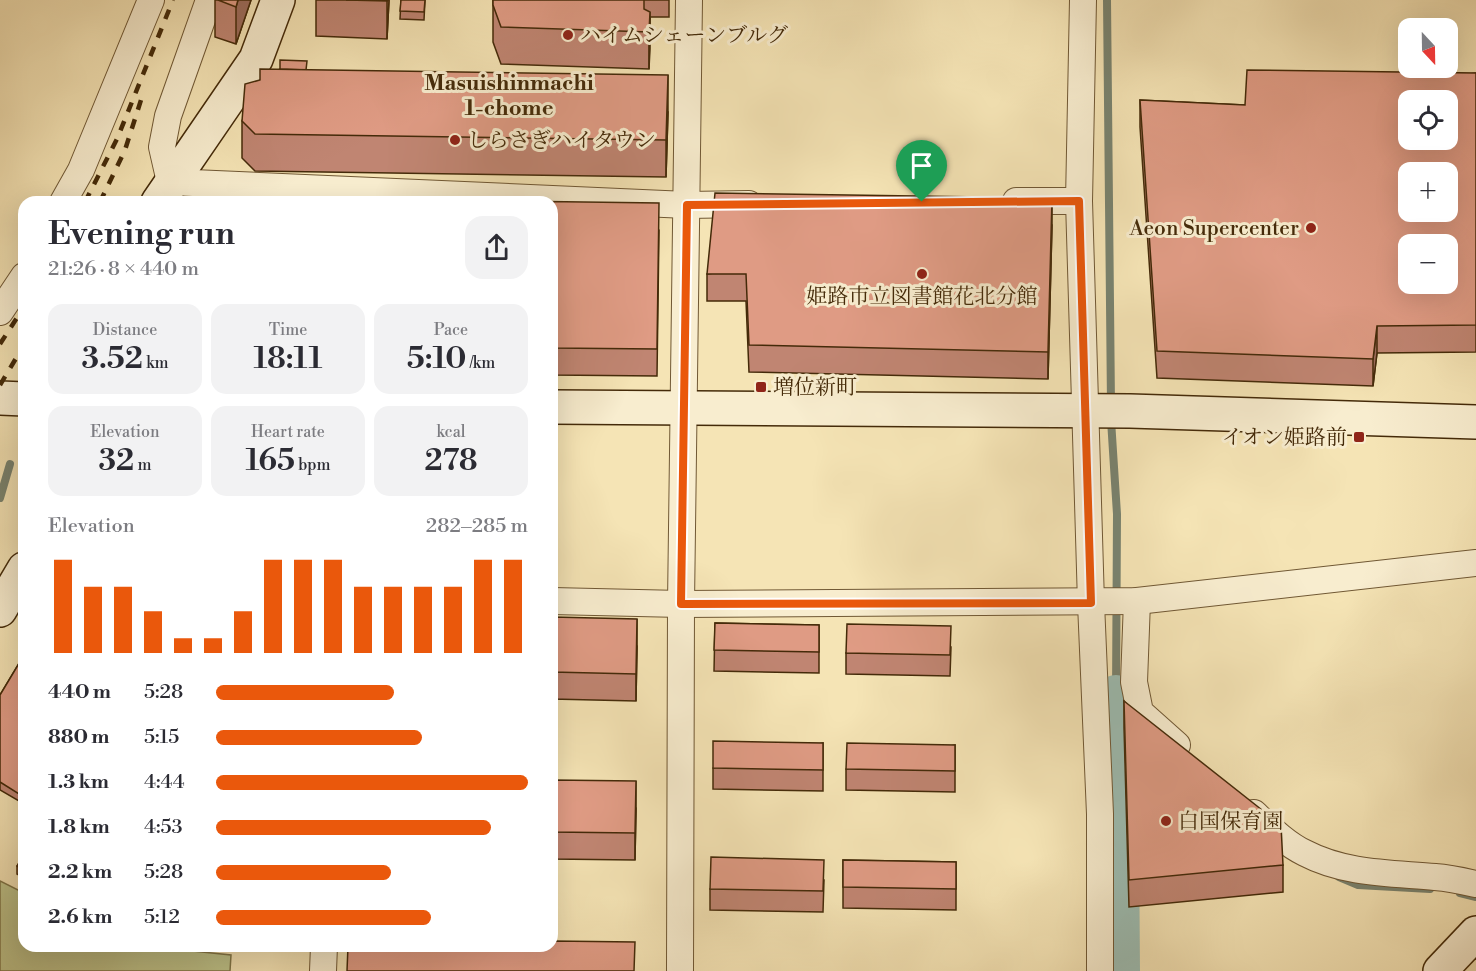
<!DOCTYPE html>
<meta charset="utf-8">
<style>
:root{--surface:#fff;--page:#f2f2f3;--text:#2b2b33;--muted:#7c7c81;--accent:#ea580c}
body{margin:0;font-family:"Libre Bodoni","Noto Serif JP",serif;background:var(--page);color:var(--text);height:100vh;display:flex;flex-direction:column;font-size:22px;white-space:nowrap}
*{box-sizing:border-box;margin:0}
p{font-size:20px;color:var(--muted)}
.icon{flex:none;width:33px;height:33px;fill:none;stroke:currentColor;stroke-width:2;stroke-linecap:round;stroke-linejoin:round}
.map{position:relative;flex:1;overflow:hidden}
.panel{position:absolute;left:18px;top:196px;width:540px;height:756px;display:flex;flex-direction:column;background:var(--surface);border-radius:18px;box-shadow:0 6px 24px #0002}
.panel>*{flex:none}
.needle{width:39px;rotate:158deg}
.controls{position:absolute;left:1398px;top:18px;display:grid;gap:12px}
.controls a{display:grid;place-items:center;width:60px;height:60px;border-radius:12px;background:var(--surface);box-shadow:0 6px 24px #0002;font-size:30px}
.pin{position:absolute;display:grid;place-items:center;width:51px;height:51px;color:#fff;margin:-62px -26px;border-radius:50% 50% 50% 0;rotate:-45deg;box-shadow:0 0 6px #0007}
.pin .icon{rotate:45deg}
.round{display:grid;place-items:center;flex:none;width:63px;height:63px;border-radius:18px;background:var(--page)}
.headline{display:flex;align-items:center;justify-content:space-between;height:102px;padding:0 30px}
h1{font-size:33px;font-weight:600;line-height:45px}
.stats{display:grid;grid-template-columns:repeat(3,1fr);gap:9px;height:102px;padding:6px 30px}
.stats div{display:grid;align-content:center;border-radius:15px;background:var(--page);text-align:center}
.stats b{font-size:30px;font-weight:600}
.stats small{font-size:16px;font-weight:400}
.stats p{font-size:16px}
.chart{height:168px;padding:12px 30px}
.chart p{display:flex;justify-content:space-between}
.chart svg{width:100%;height:108px;margin-top:6px;stroke:var(--accent);stroke-width:6}
ul{padding:0 30px;list-style:none;font-size:20px}
li{display:grid;grid-template-columns:96px 72px 1fr;align-items:center;height:45px}
li i{height:15px;border-radius:8px;background:var(--accent)}
.map>svg:first-child{display:block}
</style>
<div class="map">
<svg width="1476" height="971" viewBox="0 0 1476 971">
<rect width="100%" height="100%" fill="#f5e4b5"/>
<filter id="stains"><feTurbulence type="fractalNoise" baseFrequency=".00333" numOctaves="4"/><feColorMatrix values="0 0 0 0 .2 0 0 0 0 .09 0 0 0 0 .02 0 0 0 .5 -.17"/></filter>
<radialGradient id="worn" r=".72"><stop offset=".6" stop-color="#630" stop-opacity="0"/><stop offset="1" stop-color="#630" stop-opacity=".3"/></radialGradient>
<polygon fill="#bec48c" stroke="#81774a" stroke-width="1.5" points="0,881 24,893 24,946 144,946 231,955 230,971 0,971"/>
<g fill="none" stroke-linecap="round" stroke-linejoin="round">
<g stroke="#798370" stroke-width="8">
<polyline points="1107,0 1111,405"/>
<polyline points="1111,420 1117,514 1116,697 1128,723"/>
<polyline points="0,498 10,464"/>
<polyline points="1339,877 1358,885 1430,889"/>
<polyline points="1460,893 1476,897"/>
</g>
<polyline stroke="#9dbeb4" stroke-width="44" points="1116,697 1118,971"/>
<g stroke="#705834" stroke-width="28">
<g id="street">
<polyline points="209,0 168,116 162,147 170,182 687,205 749,204"/>
<polyline points="1083,0 1079,201 1091,603 1100,814 1100,971"/>
<polyline points="1016,201 1079,201"/>
<polyline points="63,202 81,170 151,0"/>
<polyline points="0,312 24,276"/>
<polyline points="552,601 681,604 1137,601 1476,563"/>
<polyline points="1137,601 1134,682 1140,712 1177,745"/>
<path d="M1254 813C1269 827 1286 844 1305 853 1345 874 1391 873 1435 877 1449 878 1463 881 1476 884"/>
<polyline points="323,971 324,946"/>
<polyline points="680,971 681,604 689,0"/>
</g>
</g>
<g stroke="#442a09" stroke-width="36">
<g id="secondary">
<polyline points="158,202 256,59 278,0"/>
<polyline points="0,398 24,399"/>
<polyline points="552,407 1130,411 1476,422"/>
<polyline points="0,610 24,569"/>
<polyline points="1440,971 1476,933"/>
</g>
</g>
<use href="#street" stroke="#f8edcf" stroke-width="26"/>
<use href="#secondary" stroke="#f8edcf" stroke-width="33"/>
<g stroke="#442a09" stroke-width="4.5" stroke-dasharray="10 10" stroke-linecap="butt">
<polyline points="85,202 117,139 173,0"/>
<polyline points="100,202 125,150 141,100"/>
<polyline points="0,344 24,307"/>
<polyline points="0,385 24,345"/>
</g>
</g>
<g fill="#c08572" stroke="#442a09" stroke-width="1.5">
<polygon points="215,0 251,0 236,44 215,37"/>
<polygon points="316,0 389,0 387,39 316,36"/>
<polygon points="401,0 425,0 424,20 400,19"/>
<polygon points="493,0 669,0 669,17 650,17 649,69 501,64 493,42"/>
<polygon points="280,69 307,70 668,112 666,177 255,171 242,158 242,121 260,80"/>
<polygon points="1476,73 1476,352 1377,353 1373,386 1157,378 1140,127 1140,100 1245,105"/>
<polygon points="552,202 659,230 657,376 552,375"/>
<polygon points="1052,225 1048,379 749,372 746,301 707,301 707,274"/>
<polygon points="552,617 637,646 636,701 552,699"/>
<polygon points="715,623 819,625 819,673 714,671"/>
<polygon points="951,647 950,676 846,674 846,653"/>
<polygon points="24,655 24,792 19,801 0,790 0,695"/>
<polygon points="1124,701 1283,865 1283,892 1129,907 1124,728"/>
<polygon points="823,743 823,791 713,789 713,768"/>
<polygon points="955,745 955,792 846,790 846,769"/>
<polygon points="552,780 636,808 635,860 552,859"/>
<polygon points="24,855 24,878 17,874 17,866"/>
<polygon points="843,860 956,862 956,910 843,908"/>
<polygon points="824,880 823,912 710,910 710,889"/>
</g>
<g fill="#9c6c5c" stroke="#442a09" stroke-width="1.5">
<polygon points="238,0 251,0 236,44 236,7"/>
<polygon points="387,0 389,0 387,39"/>
<polygon points="650,12 650,49 649,69 649,32"/>
<polygon points="668,75 668,112 666,177 666,140"/>
<polygon points="1052,198 1052,225 1048,379 1048,352"/>
<polygon points="1377,326 1377,353 1373,386 1373,359"/>
<polygon points="637,619 637,646 636,701 636,674"/>
<polygon points="636,781 636,808 635,860 635,833"/>
<polygon points="24,785 24,792 19,801 19,794"/>
</g>
<g fill="#df9b84" stroke="#442a09" stroke-width="1.5" fill-rule="evenodd">
<polygon points="218,0 238,0 236,7"/>
<polygon points="346,0 387,0 387,1"/>
<polygon points="401,0 425,0 424,12 400,11"/>
<polygon points="493,0 644,0 644,9 650,12 649,32 501,27 493,5"/>
<polygon points="280,60 307,61 306,70 280,69"/>
<polygon points="260,69 668,75 666,140 255,134 242,121 245,84 260,80"/>
<path d="M1247 70 1476 73V325L1377 326 1373 359 1157 351 1140 100 1245 105ZM1408 100H1448V140H1408ZM1408 172H1448V212H1408ZM1408 244H1448V284H1408Z"/>
<polygon points="715,193 1052,198 1048,352 749,345 746,274 707,274"/>
<polygon points="230,197 659,203 657,349 552,348 552,202 230,202"/>
<polygon points="552,617 637,619 636,674 552,672"/>
<polygon points="715,623 819,625 819,652 714,650"/>
<polygon points="847,624 951,626 950,655 846,653"/>
<polygon points="24,655 24,785 19,794 0,782 0,695"/>
<polygon points="1124,701 1281,825 1283,865 1129,880"/>
<polygon points="713,741 823,743 823,770 713,768"/>
<polygon points="847,743 955,745 955,771 846,769"/>
<polygon points="552,780 636,781 635,833 552,832"/>
<polygon points="24,855 24,871 17,866"/>
<polygon points="711,857 824,860 823,891 710,889"/>
<polygon points="843,860 956,862 956,889 843,887"/>
<polygon points="552,941 635,942 634,971 347,971 348,946 552,946"/>
</g>
<g fill="none" stroke-linecap="round" stroke-linejoin="round">
<g stroke="#fff" stroke-width="12">
<polygon id="route" points="1079,201 1091,603 681,604 687,205"/>
</g>
<use href="#route" stroke="#ea580c" stroke-width="8"/>
</g>
<g fill="#8f2418" stroke="#f8edcf" stroke-width="2">
<circle cx="568" cy="35" r="6"/>
<circle cx="455" cy="140" r="6"/>
<circle cx="1311" cy="228" r="6"/>
<circle cx="922" cy="274" r="6"/>
<rect x="755" y="381" width="12" height="12" rx="3"/>
<rect x="1353" y="431" width="12" height="12" rx="3"/>
<circle cx="1166" cy="821" r="6"/>
</g>
<g text-anchor="middle" stroke-width="6" stroke-linejoin="round" paint-order="stroke">
<g font-size="21" fill="#442a09" stroke="#f8edcf" text-anchor="start">
<text x="580" y="42">ハイムシェーンブルグ</text>
<text x="467" y="147">しらさぎハイタウン</text>
<text x="1299" y="235" text-anchor="end">Aeon Supercenter</text>
<text x="922" y="303" text-anchor="middle">姫路市立図書館花北分館</text>
<text x="773" y="394">増位新町</text>
<text x="1347" y="444" text-anchor="end">イオン姫路前</text>
<text x="1178" y="828">白国保育園</text>
</g>
<g font-size="22" font-weight="bold" fill="#442a09" stroke="#f8edcf">
<text x="509" y="90">Masuishinmachi<tspan x="509" dy="25">1-chome</tspan></text>
</g>
</g>
<rect width="100%" height="100%" filter="url(#stains)"/>
<rect width="100%" height="100%" fill="url(#worn)"/>
</svg>
<div class="controls">
<a><svg class="needle" viewBox="-14 -14 28 28"><path d="M0-13l5 13h-10z" fill="#e53935"/><path d="M0 13l5-13h-10z" fill="#7c7c81"/></svg></a>
<a><svg class="icon" aria-label="locate" viewBox="0 0 24 24"><circle cx="12" cy="12" r="6"/><path d="M12 2v4M12 18v4M2 12h4M18 12h4"/></svg></a>
<a>+</a>
<a>−</a>
</div>
<div class="pin" style="left:922px;top:202px;background:#1e9e55"><svg class="icon" aria-label="arrive" viewBox="0 0 24 24"><path d="M6 21V4h12l-3 4 3 4H6"/></svg></div>
<section class="panel">
<div class="headline"><div><h1>Evening run</h1><p>21:26 · 8 × 440 m</p></div><a class="round"><svg class="icon" aria-label="share" viewBox="0 0 24 24"><path d="M12 15V3M7 8l5-5 5 5M5 13v7h14v-7"/></svg></a></div>
<div class="stats">
<div><p>Distance</p><b>3.52<small> km</small></b></div>
<div><p>Time</p><b>18:11</b></div>
<div><p>Pace</p><b>5:10<small> /km</small></b></div>
</div>
<div class="stats">
<div><p>Elevation</p><b>32<small> m</small></b></div>
<div><p>Heart rate</p><b>165<small> bpm</small></b></div>
<div><p>kcal</p><b>278</b></div>
</div>
<div class="chart"><p><span>Elevation</span>282–285 m</p>
<svg viewBox="0 0 160 44" preserveAspectRatio="none"><path d="M5 44V6M15 44V17M25 44V17M35 44V27M45 44V38M55 44V38M65 44V27M75 44V6M85 44V6M95 44V6M105 44V17M115 44V17M125 44V17M135 44V17M145 44V6M155 44V6"/></svg>
</div>
<ul>
<li><b>440 m</b>5:28<i style="width:57%"></i></li>
<li><b>880 m</b>5:15<i style="width:66%"></i></li>
<li><b>1.3 km</b>4:44<i style="width:100%"></i></li>
<li><b>1.8 km</b>4:53<i style="width:88%"></i></li>
<li><b>2.2 km</b>5:28<i style="width:56%"></i></li>
<li><b>2.6 km</b>5:12<i style="width:69%"></i></li>
</ul>
</section>
</div>
